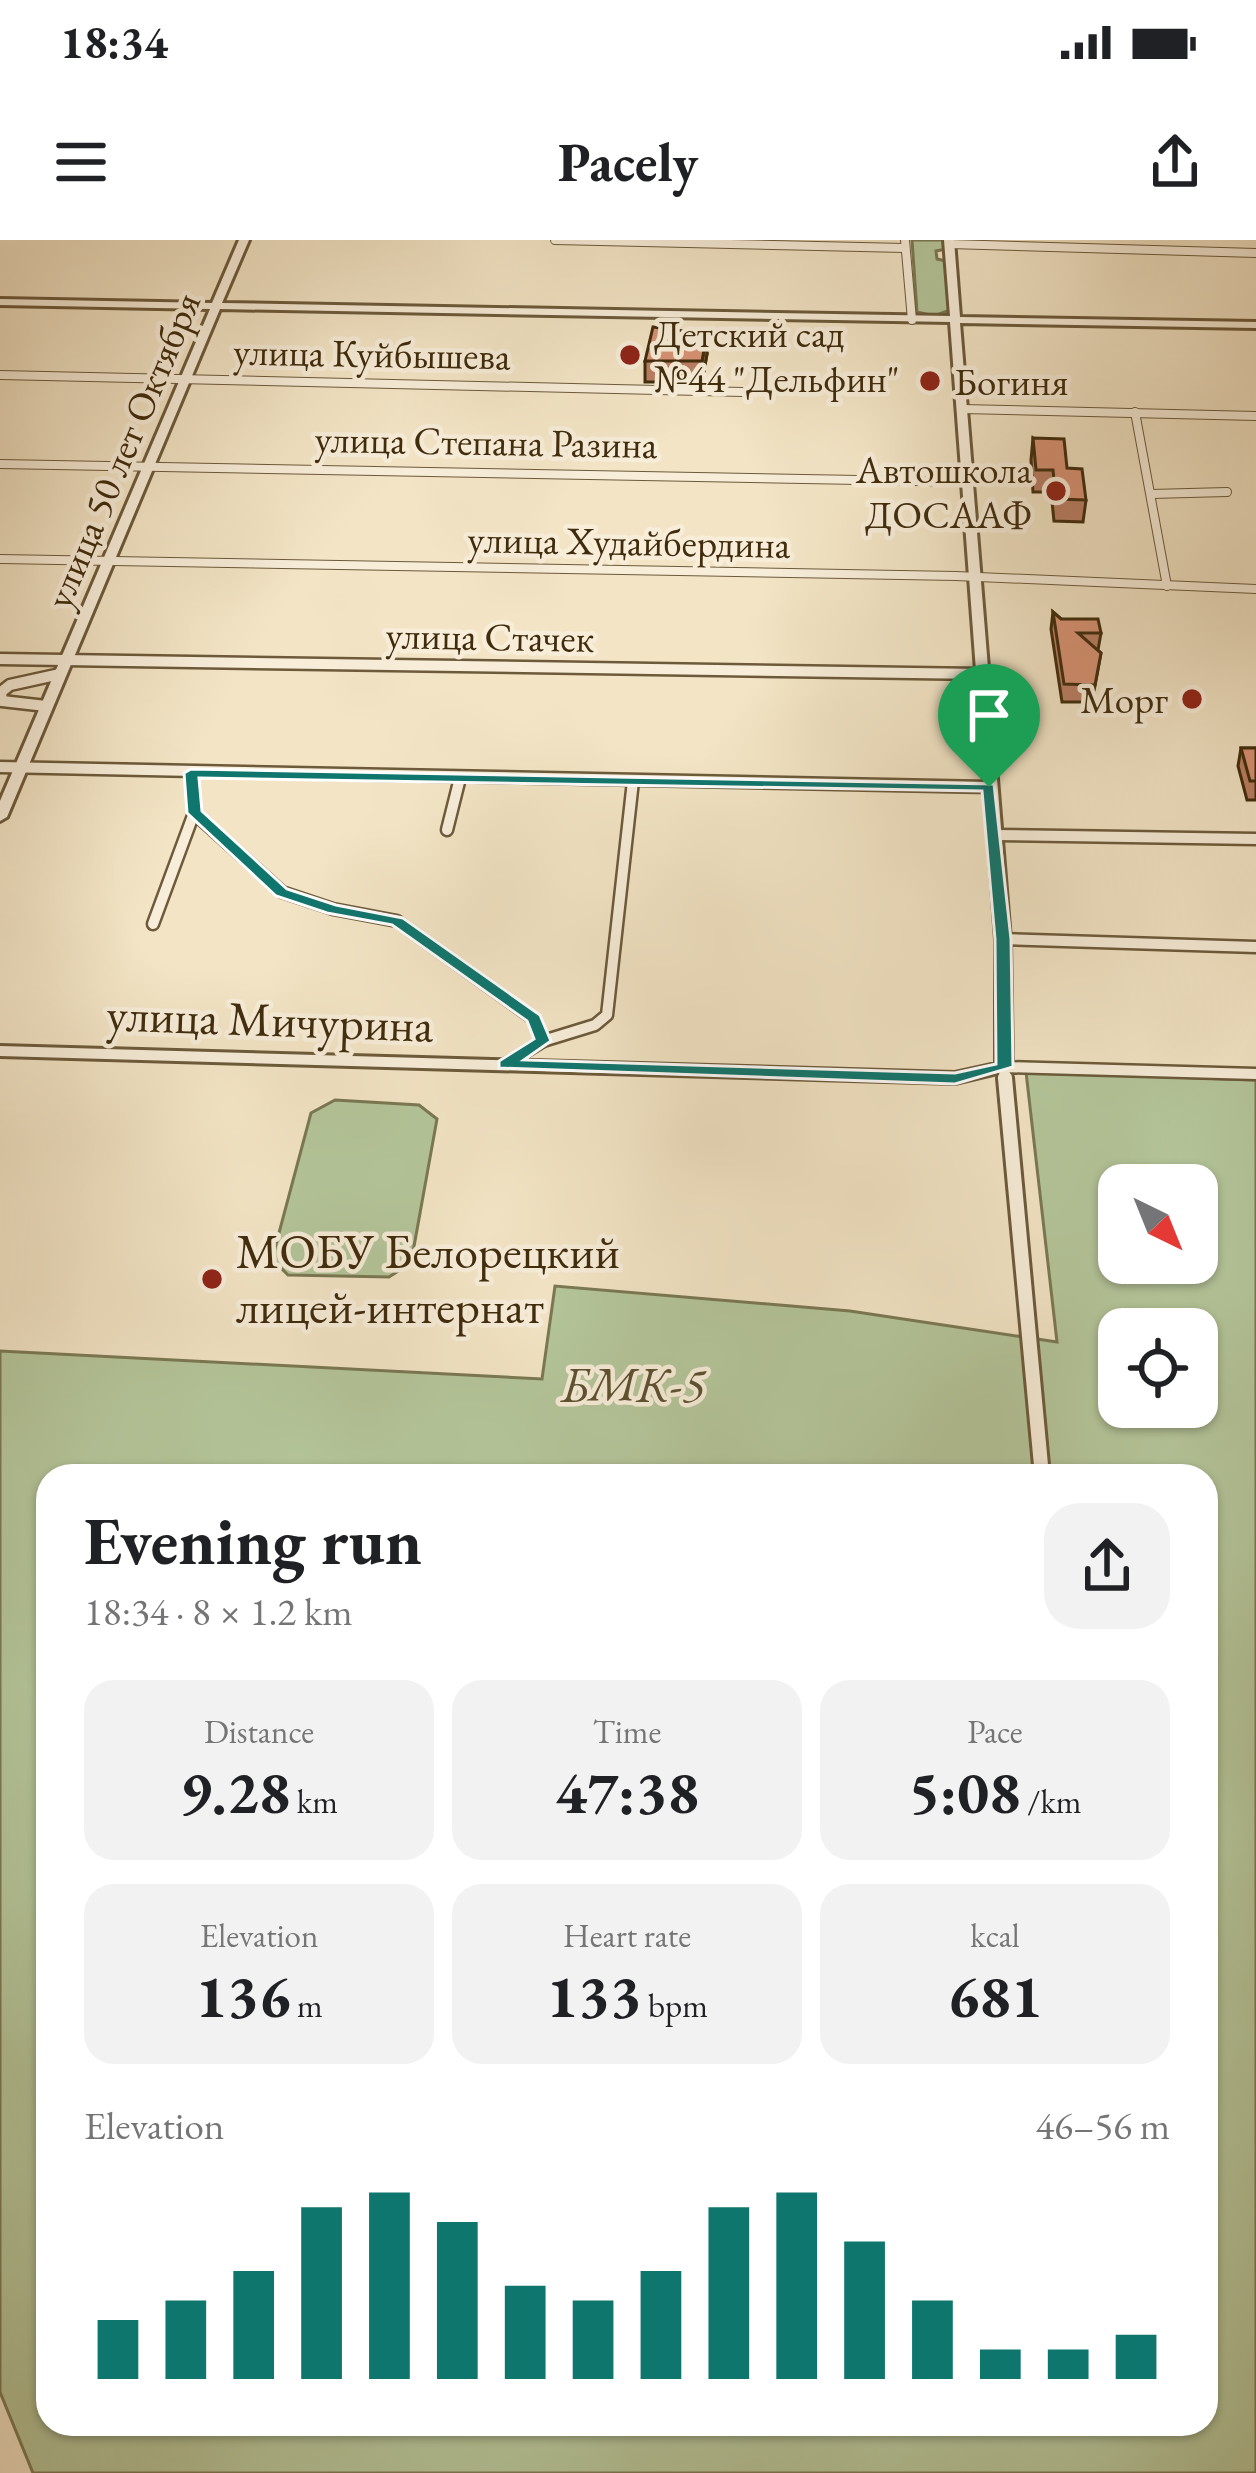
<!DOCTYPE html>
<meta charset="utf-8">
<style>
:root{--surface:#fff;--page:#f2f2f2;--text:#202124;--muted:#757577;--accent:#0f766e}
body{margin:0;font-family:"EB Garamond",serif;background:var(--page);color:var(--text);height:100vh;display:flex;flex-direction:column;font-size:45px;white-space:nowrap}
*{box-sizing:border-box;margin:0}
p{font-size:39px;color:var(--muted)}
.icon{flex:none;width:66px;height:66px;fill:none;stroke:currentColor;stroke-width:2;stroke-linecap:round;stroke-linejoin:round}
.map{position:relative;flex:1;overflow:hidden}
.details{position:absolute;left:36px;top:1224px;width:1182px;height:972px;display:flex;flex-direction:column;background:var(--surface);border-radius:36px;box-shadow:0 3px 9px #0004}
.details>*{flex:none}
.needle{width:78px;rotate:137deg}
.buttons{position:absolute;left:1098px;top:924px;display:grid;gap:24px}
.buttons a{display:grid;place-items:center;width:120px;height:120px;border-radius:24px;background:var(--surface);box-shadow:0 3px 9px #0004;font-size:60px}
.pin{position:absolute;display:grid;place-items:center;width:102px;height:102px;color:#fff;margin:-123px -51px;border-radius:50% 50% 50% 0;rotate:-45deg;box-shadow:0 0 12px #0007}
.pin .icon{rotate:45deg}
.round{display:grid;place-items:center;flex:none;width:126px;height:126px;border-radius:36px;background:var(--page)}
.head{display:flex;align-items:center;justify-content:space-between;height:204px;padding:0 48px}
h1{font-size:66px;font-weight:700;line-height:90px}
.metrics{display:grid;grid-template-columns:repeat(3,1fr);gap:18px;height:204px;padding:12px 48px}
.metrics div{display:grid;align-content:center;border-radius:30px;background:var(--page);text-align:center}
.metrics b{font-size:60px;font-weight:700}
.metrics small{font-size:33px;font-weight:400}
.metrics p{font-size:33px}
.chart{height:336px;padding:24px 48px}
.chart p{display:flex;justify-content:space-between}
.chart svg{width:100%;height:216px;margin-top:12px;stroke:var(--accent);stroke-width:6}
.status{display:flex;justify-content:space-between;align-items:center;height:84px;padding:0 60px;background:var(--surface);direction:ltr}
.status svg{height:33px;fill:currentColor}
header{display:flex;justify-content:space-between;align-items:center;height:156px;padding:0 48px;background:var(--surface);font-size:54px;font-weight:700}
.map>svg:first-child{display:block}
</style>
<div class="status"><b>18:34</b><svg viewBox="0 0 49 12"><path d="M0 12V9h3v3zM5 12V6h3v6zM10 12V3h3v9zM15 12V0h3v12zM26 1h20v11H26zM47 4h2v5h-2z"/></svg></div>
<header><svg class="icon" aria-label="menu" viewBox="0 0 24 24"><path d="M4 6h16M4 12h16M4 18h16"/></svg>Pacely<svg class="icon" aria-label="share" viewBox="0 0 24 24"><path d="M12 15V3M7 8l5-5 5 5M5 13v7h14v-7"/></svg></header>
<div class="map">
<svg width="1256" height="2233" viewBox="0 0 1256 2233">
<rect width="100%" height="100%" fill="#f2e4c5"/>
<filter id="stains"><feTurbulence type="fractalNoise" baseFrequency=".00167" numOctaves="4"/><feColorMatrix values="0 0 0 0 .2 0 0 0 0 .09 0 0 0 0 .02 0 0 0 .5 -.17"/></filter>
<radialGradient id="worn" r=".72"><stop offset=".6" stop-color="#630" stop-opacity="0"/><stop offset="1" stop-color="#630" stop-opacity=".3"/></radialGradient>
<g fill="#b4c59a" stroke="#7a7853" stroke-width="3" fill-rule="evenodd">
<polygon points="912,0 944,0 946,9 936,11 937,19 946,21 950,70 934,76 917,72"/>
<path d="M1026 832 1256 840V2233H33L0 2152V1111L542 1139 555 1046 850 1071 1057 1102ZM1119 945H1197V1023H1119ZM1119 1089H1197V1167H1119ZM48 1236H1206V2184H48Z"/>
<polygon points="335,860 419,865 437,879 411,1023 389,1037 288,1035 272,1019 311,873"/>
</g>
<g fill="none" stroke-linecap="round" stroke-linejoin="round">
<g stroke="#6c5a3a" stroke-width="10">
<g id="minor-far2">
<polyline points="555,0 905,8"/>
<polyline points="905,0 912,80"/>
<polyline points="949,4 1256,13"/>
<polyline points="0,135 743,152"/>
<polyline points="962,169 1256,176"/>
<polyline points="1135,172 1167,346"/>
<polyline points="0,224 970,242"/>
<polyline points="1151,254 1227,252"/>
<polyline points="0,319 956,336 1256,349"/>
</g>
</g>
<g stroke="#6c5a3a" stroke-width="15">
<g id="minor-far1">
<polyline points="0,419 980,434"/>
<polyline points="46,466 2,461 1,452 10,445 60,434"/>
<polyline points="0,527 989,547"/>
<polyline points="191,533 194,573 282,652 333,669 397,681 534,779 543,801"/>
<polyline points="447,590 460,538"/>
<polyline points="994,595 1256,599"/>
<polyline points="153,684 194,573"/>
<polyline points="1003,699 1256,707"/>
<polyline points="504,825 543,801 595,785 607,775 633,541"/>
<polyline points="1005,841 1004,827 1256,834"/>
</g>
</g>
<g stroke="#6c5a3a" stroke-width="20">
<polyline id="minor" points="1005,838 1042,1236"/>
</g>
<g stroke="#6c5a3a" stroke-width="6">
<polygon id="tertiary" points="239,0 249,0 222,63 950,76 944,0 954,0 960,77 1256,82 1256,88 960,83 1010,699 1012,827 1010,830 955,843 0,816 0,806 955,833 996,824 996,699 950,82 220,69 7,577 0,581 0,561 210,69 0,65 0,59 212,63"/>
</g>
<use href="#minor-far2" stroke="#f7edd9" stroke-width="8"/>
<use href="#minor-far1" stroke="#f7edd9" stroke-width="10"/>
<use href="#minor" stroke="#f7edd9" stroke-width="14"/>
<use href="#tertiary" fill="#f7edd9" fill-rule="evenodd"/>
</g>
<g fill="#b97e64" stroke="#402c0c" stroke-width="3">
<polygon points="707,114 702,142 645,142 645,121"/>
<polygon points="1033,198 1067,228 1086,260 1083,282 1054,281 1051,252 1033,252 1031,220"/>
<polygon points="1053,372 1061,379 1101,393 1098,410 1101,413 1092,462 1062,462 1051,389"/>
<polygon points="1241,508 1256,508 1256,560 1247,560 1238,526"/>
</g>
<polygon fill="#966651" stroke="#402c0c" stroke-width="3" points="707,94 707,114 702,142 702,121"/>
<g fill="#d79274" stroke="#402c0c" stroke-width="3">
<polygon points="653,87 707,94 702,121 645,121"/>
<polygon points="1033,198 1064,199 1067,228 1082,229 1086,260 1056,259 1053,230 1036,230"/>
<polygon points="1053,372 1061,379 1098,379 1101,393 1078,393 1101,413 1095,445 1064,444"/>
<polygon points="1241,508 1256,508 1256,541 1250,541"/>
</g>
<path fill="#0f766e" stroke="#fff" stroke-width="3" fill-rule="evenodd" d="M191 529 994 544 1011 699 1013 827 955 844 499 828V821L534 799 527 781 392 685 327 673 276 656 187 573 184 533ZM199 538 982 551 995 699 996 824 955 833 524 820 551 801 540 775 403 678 336 665 287 649 202 571Z"/>
<g fill="#8f2418" stroke="#f7edd9" stroke-width="4.5">
<circle cx="630" cy="115" r="12"/>
<circle cx="930" cy="141" r="12"/>
<circle cx="1056" cy="251" r="12"/>
<circle cx="1192" cy="459" r="12"/>
<circle cx="212" cy="1039" r="12"/>
</g>
<g text-anchor="middle" stroke-width="9" stroke-linejoin="round" paint-order="stroke">
<g font-size="39" fill="#402c0c" stroke="#f7edd9" text-anchor="start">
<text x="654" y="107">Детский сад<tspan x="654" dy="45">№44 "Дельфин"</tspan></text>
<text x="954" y="155">Богиня</text>
<text x="1032" y="243" text-anchor="end">Автошкола<tspan x="1032" dy="45">ДОСААФ</tspan></text>
<text x="1168" y="473" text-anchor="end">Морг</text>
</g>
<g font-size="39" fill="#402c0c" stroke="#f7edd9">
<text transform="translate(372 113) rotate(1)" y="14">улица Куйбышева</text>
<text transform="translate(486 201) rotate(1)" y="14">улица Степана Разина</text>
<text transform="translate(122 210) rotate(-67)" y="14">улица 50 лет Октября</text>
<text transform="translate(629 301) rotate(1)" y="14">улица Худайбердина</text>
<text transform="translate(490 396) rotate(1)" y="14">улица Стачек</text>
</g>
<g font-size="48" fill="#402c0c" stroke="#f7edd9">
<text transform="translate(270 779) rotate(2)" y="17">улица Мичурина</text>
</g>
<g font-size="48" fill="#402c0c" stroke="#f7edd9" text-anchor="start">
<text x="236" y="1028">МОБУ Белорецкий<tspan x="236" dy="55">лицей-интернат</tspan></text>
</g>
<g font-size="48" font-style="italic" fill="#5d5230" stroke="#f7edd9">
<text x="633" y="1161">БМК-5</text>
</g>
</g>
<rect width="100%" height="100%" filter="url(#stains)"/>
<rect width="100%" height="100%" fill="url(#worn)"/>
</svg>
<div class="buttons">
<a><svg class="needle" viewBox="-14 -14 28 28"><path d="M0-13l5 13h-10z" fill="#e53935"/><path d="M0 13l5-13h-10z" fill="#757577"/></svg></a>
<a><svg class="icon" aria-label="locate" viewBox="0 0 24 24"><circle cx="12" cy="12" r="6"/><path d="M12 2v4M12 18v4M2 12h4M18 12h4"/></svg></a>
</div>
<div class="pin" style="left:989px;top:547px;background:#1e9e55"><svg class="icon" aria-label="arrive" viewBox="0 0 24 24"><path d="M6 21V4h12l-3 4 3 4H6"/></svg></div>
<section class="details">
<div class="head"><div><h1>Evening run</h1><p>18:34 · 8 × 1.2 km</p></div><a class="round"><svg class="icon" aria-label="share" viewBox="0 0 24 24"><path d="M12 15V3M7 8l5-5 5 5M5 13v7h14v-7"/></svg></a></div>
<div class="metrics">
<div><p>Distance</p><b>9.28<small> km</small></b></div>
<div><p>Time</p><b>47:38</b></div>
<div><p>Pace</p><b>5:08<small> /km</small></b></div>
</div>
<div class="metrics">
<div><p>Elevation</p><b>136<small> m</small></b></div>
<div><p>Heart rate</p><b>133<small> bpm</small></b></div>
<div><p>kcal</p><b>681</b></div>
</div>
<div class="chart"><p><span>Elevation</span>46–56 m</p>
<svg viewBox="0 0 160 44" preserveAspectRatio="none"><path d="M5 44V32M15 44V28M25 44V22M35 44V9M45 44V6M55 44V12M65 44V25M75 44V28M85 44V22M95 44V9M105 44V6M115 44V16M125 44V28M135 44V38M145 44V38M155 44V35"/></svg>
</div>
</section>
</div>
